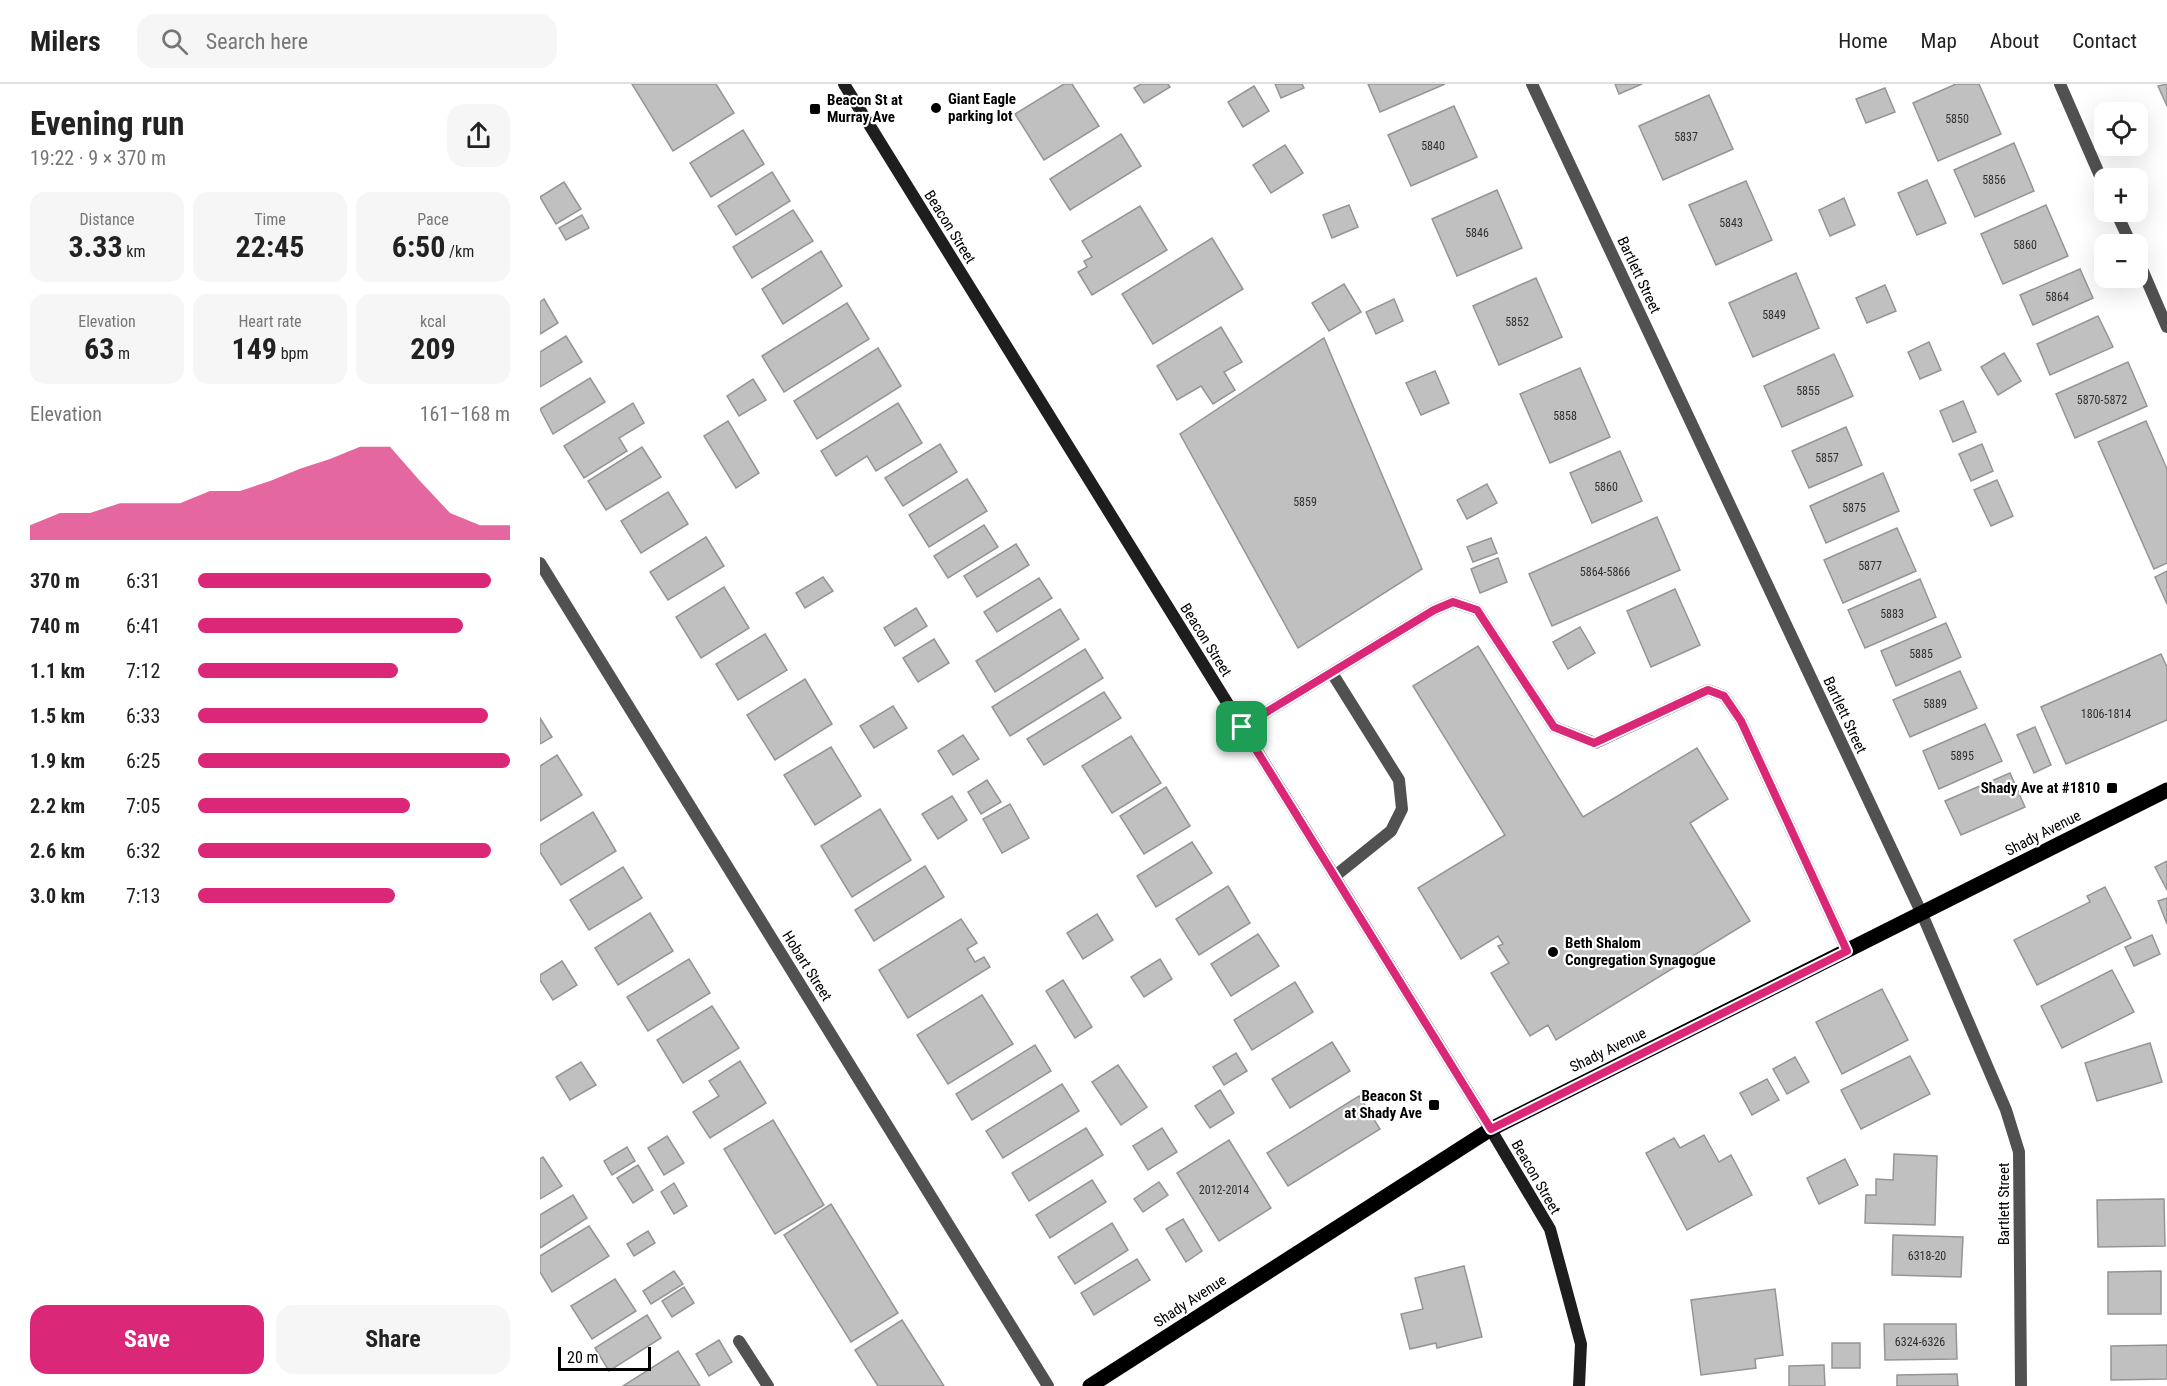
<!DOCTYPE html>
<meta charset="utf-8">
<style>
:root{--surface:#fff;--page:#f6f6f6;--text:#222;--muted:#767676;--line:#e0e0e0;--accent:#db2777}
body{margin:0;font-family:"Roboto Condensed",sans-serif;background:var(--page);color:var(--text);height:100vh;display:flex;flex-direction:column;font-size:22px;white-space:nowrap}
*{box-sizing:border-box;margin:0}
p{font-size:20px;color:var(--muted)}
.icon{flex:none;width:33px;height:33px;fill:none;stroke:currentColor;stroke-width:2;stroke-linecap:round;stroke-linejoin:round}
.map{position:relative;flex:1;overflow:hidden}
.sheet{display:flex;flex-direction:column;background:var(--surface);width:540px}
.sheet>*{flex:none}
.controls{position:absolute;left:1554px;top:18px;display:grid;gap:12px}
.controls a{display:grid;place-items:center;width:54px;height:54px;border-radius:12px;background:var(--surface);box-shadow:0 6px 24px #0002;font-size:30px}
.scale{position:absolute;left:18px;bottom:15px;width:93px;box-sizing:border-box;padding-left:6px;border:3px solid #000;border-top:0;font-size:16px;line-height:21px;white-space:nowrap;color:#000;-webkit-text-stroke:4px #fff;paint-order:stroke}
.pin{position:absolute;display:grid;place-items:center;width:51px;height:51px;color:#fff;margin:-26px;border-radius:12px;box-shadow:0 3px 9px #0006}
.round{display:grid;place-items:center;flex:none;width:63px;height:63px;border-radius:18px;background:var(--page)}
.head{display:flex;align-items:center;justify-content:space-between;height:102px;padding:0 30px}
h1{font-size:33px;font-weight:700;line-height:45px}
.figures{display:grid;grid-template-columns:repeat(3,1fr);gap:9px;height:102px;padding:6px 30px}
.figures div{display:grid;align-content:center;border-radius:15px;background:var(--page);text-align:center}
.figures b{font-size:30px;font-weight:700}
.figures small{font-size:16px;font-weight:400}
.figures p{font-size:16px}
.chart{height:168px;padding:12px 30px}
.chart p{display:flex;justify-content:space-between}
.chart svg{width:100%;height:108px;margin-top:6px;fill:var(--accent);opacity:.7}
.primary-button{display:flex;gap:12px;margin-top:auto;padding:12px 30px}
.primary-button a{flex:1;height:69px;border-radius:18px;background:var(--accent);color:#fff;font-size:24px;font-weight:700;line-height:69px;text-align:center}
.primary-button a+a{background:var(--page);color:var(--text)}
ul{padding:0 30px;list-style:none;font-size:20px}
li{display:grid;grid-template-columns:96px 72px 1fr;align-items:center;height:45px}
li i{height:15px;border-radius:8px;background:var(--accent)}
header{display:flex;align-items:center;gap:36px;box-sizing:border-box;height:84px;padding:0 30px;background:var(--surface);border-bottom:2px solid var(--line)}
header strong{font-size:28px}
nav{display:flex;gap:33px;margin-inline-start:auto;font-size:21px}
.search{width:420px;height:54px;background:var(--page);display:flex;align-items:center;gap:15px;box-sizing:border-box;padding:0 21px;border-radius:18px;color:var(--muted);font-size:22px}
main{display:flex;flex:1;min-height:0}
.map>svg:first-child{display:block}
</style>
<header>
<strong>Milers</strong>
<div class="search"><svg class="icon" aria-label="search" viewBox="0 0 24 24"><circle cx="10" cy="10" r="6"/><path d="M15 15l6 6"/></svg>Search here</div>
<nav><a>Home</a><a>Map</a><a>About</a><a>Contact</a></nav>
</header>
<main>
<section class="sheet">
<div class="head"><div><h1>Evening run</h1><p>19:22 · 9 × 370 m</p></div><a class="round"><svg class="icon" aria-label="share" viewBox="0 0 24 24"><path d="M12 15V3M7 8l5-5 5 5M5 13v7h14v-7"/></svg></a></div>
<div class="figures">
<div><p>Distance</p><b>3.33<small> km</small></b></div>
<div><p>Time</p><b>22:45</b></div>
<div><p>Pace</p><b>6:50<small> /km</small></b></div>
</div>
<div class="figures">
<div><p>Elevation</p><b>63<small> m</small></b></div>
<div><p>Heart rate</p><b>149<small> bpm</small></b></div>
<div><p>kcal</p><b>209</b></div>
</div>
<div class="chart"><p><span>Elevation</span>161–168 m</p>
<svg viewBox="0 0 160 44" preserveAspectRatio="none"><path d="M0 44V38L10 33L20 33L30 29L40 29L50 29L60 24L70 24L80 20L90 15L100 11L110 6L120 6L130 20L140 33L150 38L160 38V44z"/></svg>
</div>
<ul>
<li><b>370 m</b>6:31<i style="width:94%"></i></li>
<li><b>740 m</b>6:41<i style="width:85%"></i></li>
<li><b>1.1 km</b>7:12<i style="width:64%"></i></li>
<li><b>1.5 km</b>6:33<i style="width:93%"></i></li>
<li><b>1.9 km</b>6:25<i style="width:100%"></i></li>
<li><b>2.2 km</b>7:05<i style="width:68%"></i></li>
<li><b>2.6 km</b>6:32<i style="width:94%"></i></li>
<li><b>3.0 km</b>7:13<i style="width:63%"></i></li>
</ul>
<div class="primary-button"><a>Save</a><a>Share</a></div>
</section>
<div class="map">
<svg width="1627" height="1302" viewBox="0 0 1627 1302">
<rect width="100%" height="100%" fill="#fff"/>
<g fill="#c0c0c0" stroke="#959595" stroke-width="1.5">
<polygon points="92,0 176,0 194,29 133,67"/>
<polygon points="524,0 532,0 559,42 504,76 475,30"/>
<polygon points="601,0 628,0 630,3 604,19 594,4"/>
<polygon points="735,0 762,0 764,4 741,14"/>
<polygon points="828,0 905,0 840,28"/>
<polygon points="1075,0 1102,0 1079,10"/>
<polygon points="1416,0 1439,0 1461,50 1398,77 1373,19"/>
<polygon points="1627,0 1627,22 1618,2"/>
<polygon points="714,2 729,27 703,43 688,18"/>
<polygon points="1345,4 1355,28 1326,39 1316,15"/>
<polygon points="1169,11 1193,65 1123,96 1099,42"/>
<polygon points="914,22 937,73 871,102 848,51"/>
<polygon points="203,46 224,80 171,113 150,79"/>
<polygon points="581,50 601,82 530,126 510,95"/>
<polygon points="1474,59 1494,107 1435,133 1414,86"/>
<polygon points="745,61 763,89 731,109 713,81"/>
<polygon points="232,88 250,117 196,151 178,122"/>
<polygon points="1387,96 1406,139 1377,151 1358,109"/>
<polygon points="1206,97 1232,156 1176,181 1149,121"/>
<polygon points="24,98 41,125 16,140 0,113"/>
<polygon points="957,106 982,164 917,192 892,135"/>
<polygon points="1304,114 1315,141 1290,152 1279,126"/>
<polygon points="809,121 818,143 792,154 783,131"/>
<polygon points="1506,121 1528,172 1463,200 1441,150"/>
<polygon points="600,122 627,166 552,211 538,188 547,183 544,177 552,173 542,157"/>
<polygon points="253,126 273,157 212,194 193,163"/>
<polygon points="42,131 49,144 26,156 19,144"/>
<polygon points="672,154 703,205 613,260 582,210"/>
<polygon points="281,167 302,202 243,240 222,205"/>
<polygon points="1540,185 1553,214 1493,241 1480,211"/>
<polygon points="1256,189 1279,244 1213,273 1189,219"/>
<polygon points="996,194 1022,253 959,281 933,222"/>
<polygon points="804,200 821,228 789,247 772,219"/>
<polygon points="1345,201 1356,227 1327,239 1316,214"/>
<polygon points="4,215 18,239 0,250 0,218"/>
<polygon points="854,215 863,237 836,250 826,228"/>
<polygon points="307,219 329,255 244,308 222,272"/>
<polygon points="1558,232 1573,263 1510,291 1497,260"/>
<polygon points="681,243 702,278 684,288 695,306 673,320 661,302 637,316 617,282"/>
<polygon points="26,252 42,278 0,303 0,268"/>
<polygon points="784,254 882,485 758,564 640,350"/>
<polygon points="1389,258 1401,286 1380,295 1368,268"/>
<polygon points="338,264 361,302 277,355 254,317"/>
<polygon points="1464,269 1481,297 1458,311 1441,283"/>
<polygon points="1294,270 1313,312 1242,343 1224,302"/>
<polygon points="1588,278 1607,322 1535,354 1516,310"/>
<polygon points="1040,284 1070,353 1010,379 980,310"/>
<polygon points="895,287 909,319 881,331 866,299"/>
<polygon points="50,294 65,318 13,350 0,325"/>
<polygon points="213,295 226,316 199,332 187,312"/>
<polygon points="1423,317 1436,348 1413,358 1400,327"/>
<polygon points="93,319 104,339 79,354 87,367 44,394 24,362"/>
<polygon points="358,319 382,359 336,387 327,372 296,392 281,367"/>
<polygon points="188,337 219,389 196,404 164,352"/>
<polygon points="1606,337 1627,385 1627,479 1614,485 1558,358"/>
<polygon points="1306,343 1322,381 1269,404 1252,367"/>
<polygon points="400,360 417,388 363,422 345,394"/>
<polygon points="1442,360 1453,387 1431,397 1419,370"/>
<polygon points="102,363 121,393 66,426 48,397"/>
<polygon points="1080,367 1102,417 1052,439 1030,389"/>
<polygon points="1343,389 1359,427 1286,459 1270,422"/>
<polygon points="427,395 447,427 389,463 369,431"/>
<polygon points="1457,396 1473,432 1451,442 1434,406"/>
<polygon points="947,400 957,419 927,435 917,416"/>
<polygon points="128,408 148,440 101,469 81,437"/>
<polygon points="1117,433 1140,486 1012,542 989,490"/>
<polygon points="444,441 458,463 408,494 394,472"/>
<polygon points="1357,444 1376,487 1303,519 1284,476"/>
<polygon points="166,453 184,482 128,516 110,488"/>
<polygon points="951,454 957,469 933,478 927,463"/>
<polygon points="476,460 489,481 437,513 424,492"/>
<polygon points="958,474 967,498 940,509 931,485"/>
<polygon points="1627,487 1627,520 1615,493"/>
<polygon points="283,493 293,507 265,524 256,509"/>
<polygon points="499,494 512,514 457,548 444,528"/>
<polygon points="1380,495 1396,533 1325,564 1308,526"/>
<polygon points="184,503 209,544 161,574 136,533"/>
<polygon points="1135,505 1160,561 1111,583 1087,527"/>
<polygon points="376,524 387,542 355,562 344,544"/>
<polygon points="520,525 539,555 455,608 436,577"/>
<polygon points="1406,539 1421,573 1356,602 1341,567"/>
<polygon points="1040,543 1055,569 1028,585 1013,558"/>
<polygon points="225,550 247,586 198,616 176,580"/>
<polygon points="394,555 409,579 378,598 363,574"/>
<polygon points="938,562 1043,733 1157,664 1188,715 1150,739 1210,837 1016,956 1008,941 990,952 951,889 969,879 958,862 963,860 958,852 921,875 878,804 965,751 873,602"/>
<polygon points="545,565 563,594 470,652 452,623"/>
<polygon points="1621,570 1627,583 1627,636 1526,680 1501,623"/>
<polygon points="1420,587 1437,624 1370,653 1353,616"/>
<polygon points="265,595 292,640 235,676 207,631"/>
<polygon points="564,608 581,634 504,681 487,655"/>
<polygon points="353,622 367,644 334,664 320,642"/>
<polygon points="0,634 12,653 0,660"/>
<polygon points="1445,640 1462,677 1399,705 1383,667"/>
<polygon points="1495,643 1511,681 1494,689 1477,651"/>
<polygon points="423,651 439,675 413,691 398,667"/>
<polygon points="591,652 621,699 572,729 542,682"/>
<polygon points="291,663 321,712 275,741 244,691"/>
<polygon points="17,671 42,711 0,737 0,682"/>
<polygon points="1470,689 1485,723 1421,751 1405,717"/>
<polygon points="447,696 461,718 441,730 428,708"/>
<polygon points="626,703 650,742 604,770 580,732"/>
<polygon points="412,712 427,736 398,755 382,730"/>
<polygon points="470,720 489,754 462,769 443,735"/>
<polygon points="340,725 371,776 312,813 281,762"/>
<polygon points="53,728 76,767 21,801 0,768 0,761"/>
<polygon points="652,758 672,789 616,823 597,792"/>
<polygon points="1627,777 1627,806 1615,783"/>
<polygon points="385,782 404,813 334,857 315,826"/>
<polygon points="83,783 102,814 49,846 30,816"/>
<polygon points="688,802 710,839 659,871 636,835"/>
<polygon points="1565,803 1591,854 1497,901 1474,856 1550,818 1547,812"/>
<polygon points="1627,814 1627,840 1618,817"/>
<polygon points="110,829 133,867 78,901 55,864"/>
<polygon points="557,830 573,856 543,875 527,849"/>
<polygon points="421,835 437,859 427,865 435,878 444,873 450,883 368,934 339,886"/>
<polygon points="718,850 739,882 691,912 671,880"/>
<polygon points="1612,851 1620,870 1594,882 1585,863"/>
<polygon points="149,875 170,909 108,947 87,913"/>
<polygon points="620,875 632,895 604,913 591,893"/>
<polygon points="22,877 37,901 13,916 0,896 0,891"/>
<polygon points="1572,886 1594,928 1522,964 1501,922"/>
<polygon points="523,896 552,943 535,954 506,907"/>
<polygon points="755,898 773,928 712,966 694,936"/>
<polygon points="1342,905 1368,956 1302,990 1276,938"/>
<polygon points="442,911 473,960 408,1000 377,951"/>
<polygon points="172,922 199,964 143,999 117,956"/>
<polygon points="792,958 810,987 750,1024 732,995"/>
<polygon points="1610,959 1622,998 1557,1017 1545,979"/>
<polygon points="495,961 511,987 432,1036 416,1010"/>
<polygon points="696,969 707,987 684,1001 673,983"/>
<polygon points="1370,972 1390,1010 1321,1045 1301,1006"/>
<polygon points="1255,973 1269,998 1247,1010 1233,985"/>
<polygon points="200,977 226,1019 170,1054 153,1028 179,1012 169,997"/>
<polygon points="41,978 56,1001 30,1016 16,993"/>
<polygon points="578,981 607,1023 581,1041 552,998"/>
<polygon points="1227,995 1239,1016 1212,1031 1200,1009"/>
<polygon points="522,1000 539,1027 463,1074 446,1047"/>
<polygon points="680,1006 694,1029 670,1044 655,1022"/>
<polygon points="819,1012 840,1045 748,1102 727,1069"/>
<polygon points="233,1036 284,1121 235,1150 184,1065"/>
<polygon points="546,1044 563,1071 489,1117 472,1089"/>
<polygon points="622,1044 637,1068 608,1086 593,1062"/>
<polygon points="1164,1051 1179,1078 1191,1071 1212,1111 1147,1146 1106,1069 1134,1054 1140,1064"/>
<polygon points="127,1052 144,1079 124,1091 108,1064"/>
<polygon points="689,1056 731,1124 679,1157 637,1089"/>
<polygon points="87,1063 95,1077 72,1091 64,1077"/>
<polygon points="1354,1070 1397,1072 1395,1141 1325,1139 1326,1111 1336,1111 1336,1095 1353,1096"/>
<polygon points="3,1073 22,1102 0,1115 0,1075"/>
<polygon points="1305,1075 1318,1101 1279,1120 1267,1094"/>
<polygon points="98,1081 113,1106 93,1119 77,1094"/>
<polygon points="552,1096 566,1118 510,1154 496,1131"/>
<polygon points="619,1098 628,1111 603,1128 594,1115"/>
<polygon points="134,1099 147,1122 134,1130 121,1108"/>
<polygon points="33,1111 47,1134 0,1164 0,1131"/>
<polygon points="1624,1115 1625,1162 1558,1163 1557,1116"/>
<polygon points="291,1120 358,1229 311,1258 244,1151"/>
<polygon points="643,1135 662,1167 646,1178 626,1145"/>
<polygon points="572,1139 588,1166 535,1200 518,1173"/>
<polygon points="49,1142 69,1172 12,1208 0,1188 0,1172"/>
<polygon points="108,1147 115,1159 94,1172 87,1160"/>
<polygon points="1353,1151 1423,1153 1421,1193 1352,1191"/>
<polygon points="597,1175 610,1196 554,1231 541,1209"/>
<polygon points="924,1182 942,1253 897,1264 896,1259 870,1265 861,1230 883,1225 875,1194"/>
<polygon points="134,1187 143,1200 111,1220 103,1207"/>
<polygon points="1621,1187 1621,1230 1568,1230 1568,1188"/>
<polygon points="75,1195 96,1227 52,1255 31,1222"/>
<polygon points="144,1203 154,1219 132,1233 122,1217"/>
<polygon points="1235,1205 1243,1271 1215,1275 1216,1284 1161,1291 1151,1216"/>
<polygon points="107,1231 121,1254 69,1287 55,1264"/>
<polygon points="362,1236 404,1302 338,1302 315,1266"/>
<polygon points="1344,1240 1416,1240 1417,1275 1345,1276"/>
<polygon points="179,1256 192,1278 169,1292 156,1270"/>
<rect x="1292" y="1259" width="28" height="25"/>
<polygon points="1627,1261 1627,1295 1571,1296 1571,1262"/>
<polygon points="138,1267 160,1302 83,1302"/>
<polygon points="1284,1281 1285,1302 1249,1302 1249,1282"/>
<polygon points="1417,1290 1418,1302 1357,1302 1357,1291"/>
</g>
<g fill="none" stroke-linecap="round" stroke-linejoin="round">
<g stroke="#515151" stroke-width="12">
<polyline points="792,589 859,696 862,725 851,747 795,792"/>
<polyline points="702,643 894,526 913,518 937,526 1014,643 1055,659 1168,606 1184,612 1201,637 1307,867"/>
<polyline points="199,1257 228,1302"/>
</g>
<g stroke="#515151" stroke-width="12">
<polyline points="992,0 1382,830 1466,1026 1479,1068 1481,1302"/>
<polyline points="1520,0 1564,101"/>
<polyline points="1576,128 1591,160"/>
<polyline points="1598,176 1627,243"/>
<polyline points="0,479 508,1302"/>
</g>
<polyline stroke="#1e1e1e" stroke-width="12" points="304,0 935,1019 1010,1145 1041,1260 1039,1302"/>
<polyline stroke="#000" stroke-width="15" points="550,1302 951,1045 1627,706"/>
</g>
<g fill="none" stroke-linecap="round" stroke-linejoin="round">
<g stroke="#fff" stroke-width="12">
<polygon id="route" points="913,518 937,526 1014,643 1054,659 1168,606 1184,612 1201,637 1307,867 951,1045 702,643 894,526"/>
</g>
<use href="#route" stroke="#db2777" stroke-width="8"/>
</g>
<g fill="#000" stroke="#fff" stroke-width="2">
<circle cx="396" cy="24" r="6"/>
<rect x="269" y="19" width="12" height="12" rx="3"/>
<rect x="1566" y="698" width="12" height="12" rx="3"/>
<circle cx="1013" cy="868" r="6"/>
<rect x="888" y="1015" width="12" height="12" rx="3"/>
</g>
<g text-anchor="middle" stroke-width="4.5" stroke-linejoin="round" paint-order="stroke">
<g font-size="12" fill="#303030">
<text x="1417" y="39">5850</text>
<text x="1146" y="57">5837</text>
<text x="893" y="66">5840</text>
<text x="1454" y="100">5856</text>
<text x="1191" y="143">5843</text>
<text x="937" y="153">5846</text>
<text x="1485" y="165">5860</text>
<text x="1517" y="217">5864</text>
<text x="1234" y="235">5849</text>
<text x="977" y="242">5852</text>
<text x="1268" y="311">5855</text>
<text x="1562" y="320">5870-5872</text>
<text x="1025" y="336">5858</text>
<text x="1287" y="378">5857</text>
<text x="1066" y="407">5860</text>
<text x="765" y="422">5859</text>
<text x="1314" y="428">5875</text>
<text x="1330" y="486">5877</text>
<text x="1065" y="492">5864-5866</text>
<text x="1352" y="534">5883</text>
<text x="1381" y="574">5885</text>
<text x="1395" y="624">5889</text>
<text x="1566" y="634">1806-1814</text>
<text x="1422" y="676">5895</text>
<text x="684" y="1110">2012-2014</text>
<text x="1387" y="1176">6318-20</text>
<text x="1380" y="1262">6324-6326</text>
</g>
<g font-size="15" font-weight="bold" fill="#000" stroke="#fff" text-anchor="start">
<text x="408" y="20">Giant Eagle<tspan x="408" dy="17">parking lot</tspan></text>
<text x="287" y="21">Beacon St at<tspan x="287" dy="17">Murray Ave</tspan></text>
<text x="1560" y="709" text-anchor="end">Shady Ave at #1810</text>
<text x="1025" y="864">Beth Shalom<tspan x="1025" dy="17">Congregation Synagogue</tspan></text>
<text x="882" y="1017" text-anchor="end">Beacon St<tspan x="882" dy="17">at Shady Ave</tspan></text>
</g>
<g font-size="15" fill="#000" stroke="#fff">
<text transform="translate(410 143) rotate(58)" y="5">Beacon Street</text>
<text transform="translate(1099 191) rotate(65)" y="5">Bartlett Street</text>
<text transform="translate(666 556) rotate(58)" y="5">Beacon Street</text>
<text transform="translate(1305 631) rotate(65)" y="5">Bartlett Street</text>
<text transform="translate(1503 749) rotate(-27)" y="5">Shady Avenue</text>
<text transform="translate(267 882) rotate(58)" y="5">Hobart Street</text>
<text transform="translate(1068 966) rotate(-26)" y="5">Shady Avenue</text>
<text transform="translate(996 1093) rotate(60)" y="5">Beacon Street</text>
<text transform="translate(1464 1120) rotate(-90)" y="5">Bartlett Street</text>
<text transform="translate(650 1217) rotate(-33)" y="5">Shady Avenue</text>
</g>
</g>
</svg>
<div class="controls">
<a><svg class="icon" aria-label="locate" viewBox="0 0 24 24"><circle cx="12" cy="12" r="6"/><path d="M12 2v4M12 18v4M2 12h4M18 12h4"/></svg></a>
<a>+</a>
<a>−</a>
</div>
<div class="scale">20 m</div>
<div class="pin" style="left:702px;top:643px;background:#1e9e55"><svg class="icon" aria-label="arrive" viewBox="0 0 24 24"><path d="M6 21V4h12l-3 4 3 4H6"/></svg></div>
</div>
</main>
